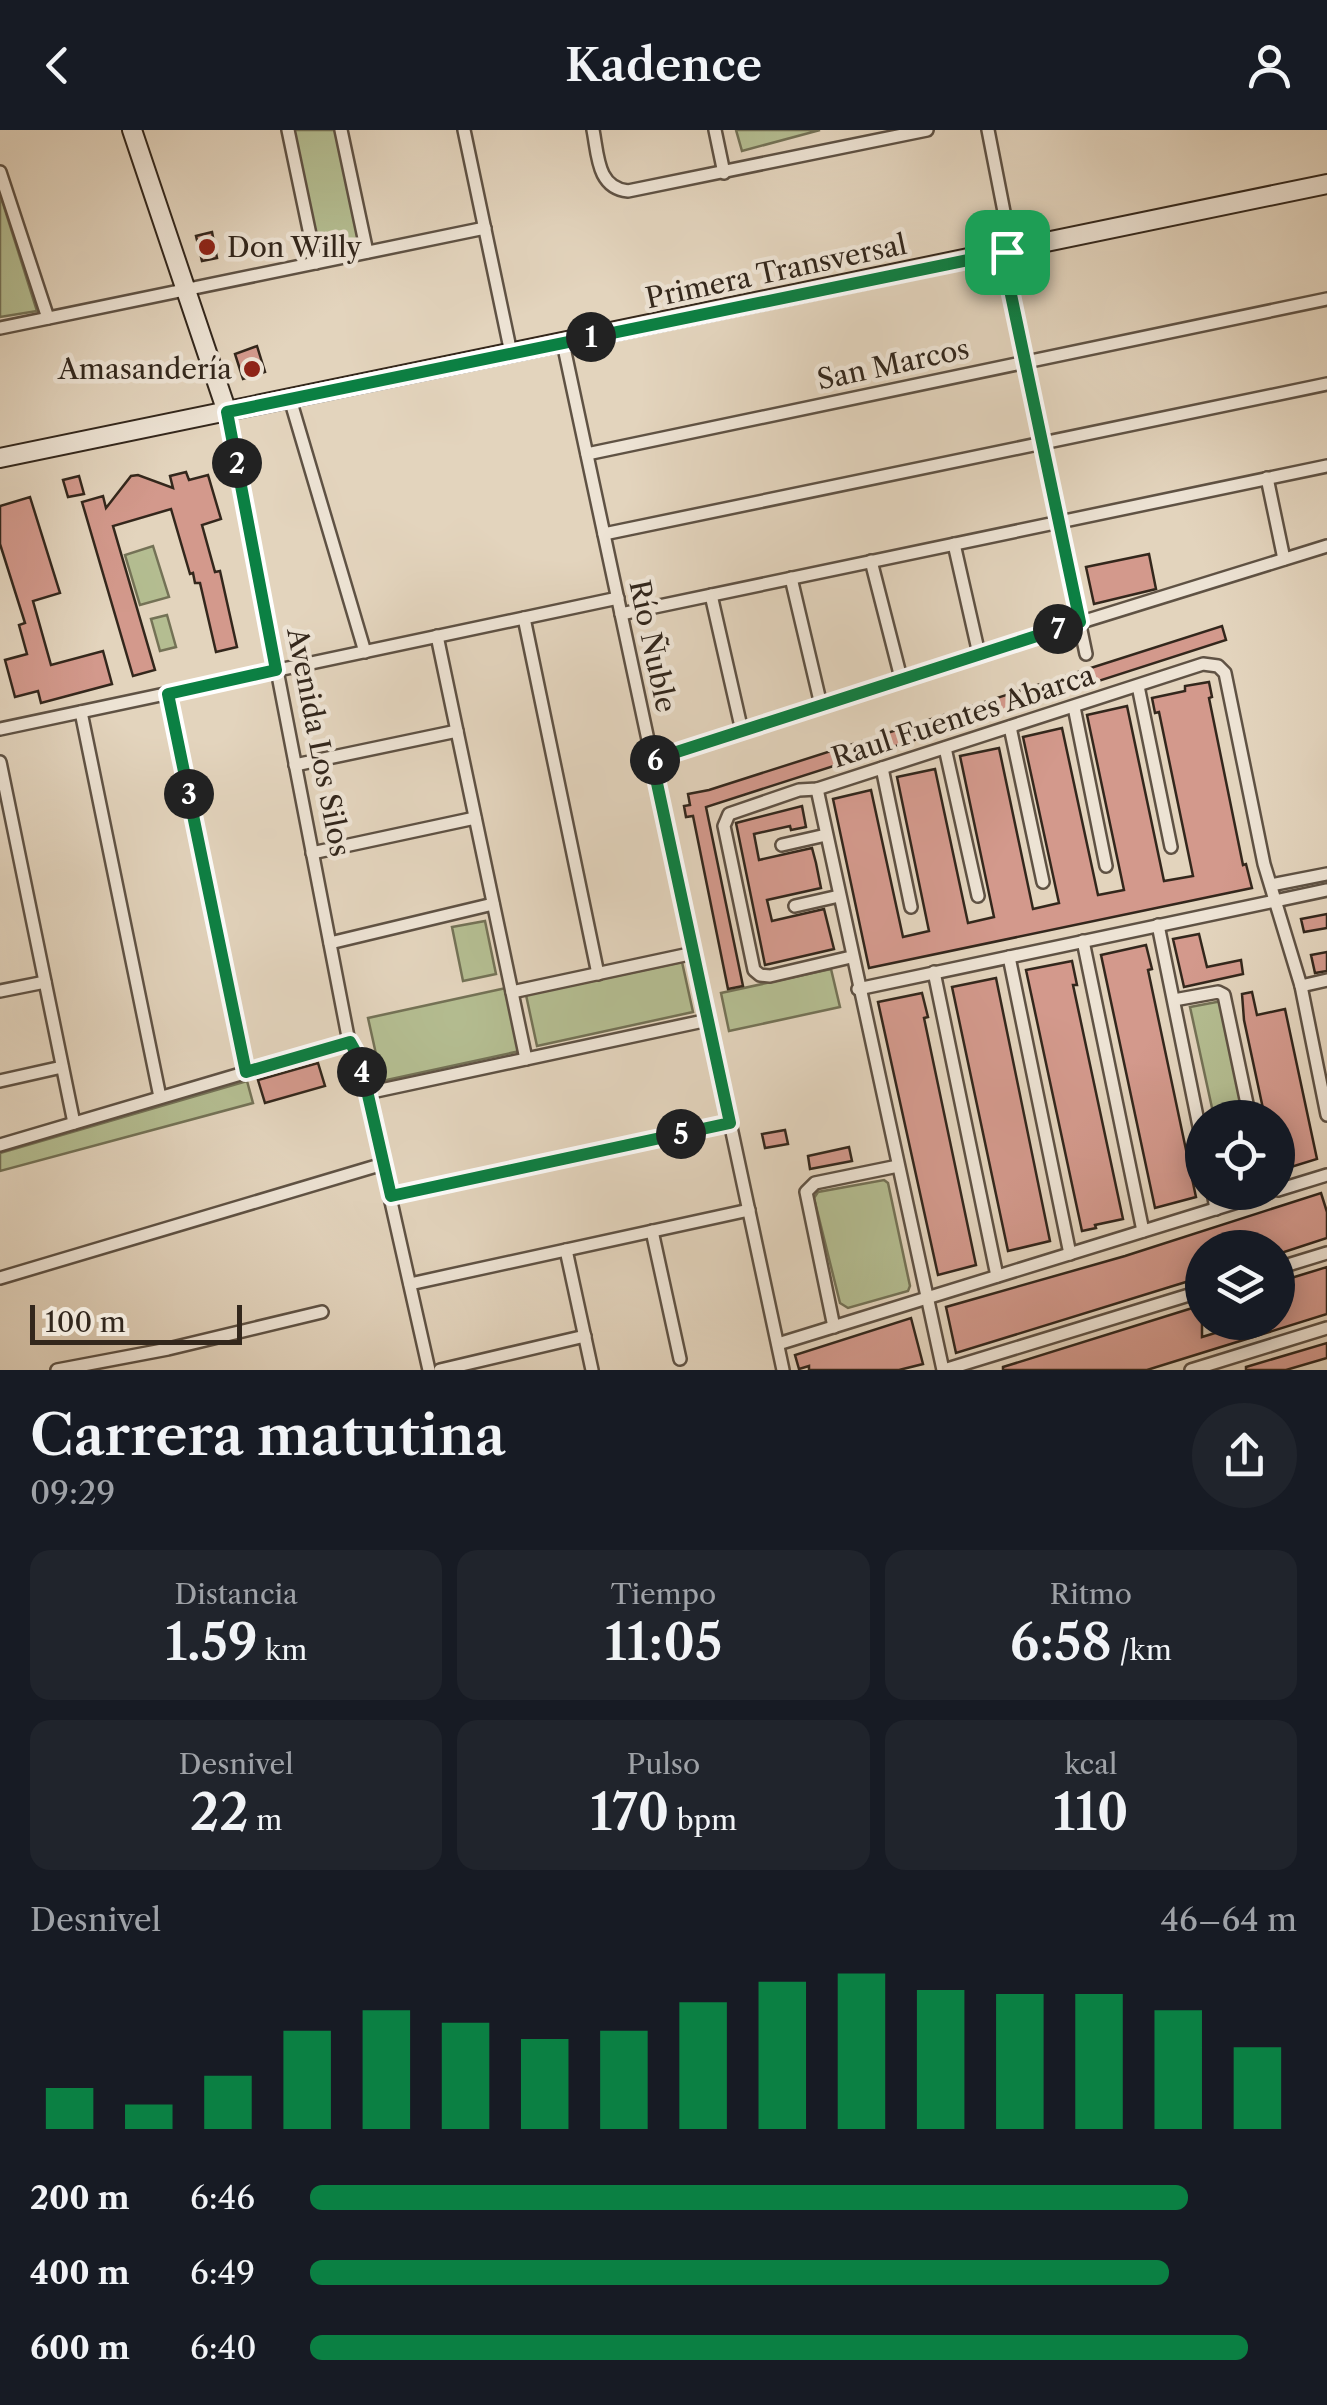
<!DOCTYPE html>
<html lang="es">
<meta charset="utf-8">
<style>
:root{--surface:#171b24;--page:#20242c;--text:#f1f3f6;--muted:#9ea1a6;--accent:#0b8043}
body{margin:0;font-family:"Libre Caslon Text",serif;background:var(--page);color:var(--text);height:100vh;display:flex;flex-direction:column;font-size:38px;white-space:nowrap}
*{box-sizing:border-box;margin:0}
p{font-size:32px;color:var(--muted)}
.icon{flex:none;width:55px;height:55px;fill:none;stroke:currentColor;stroke-width:2;stroke-linecap:round;stroke-linejoin:round}
.map{position:relative;height:1240px;overflow:hidden}
.side{display:flex;flex-direction:column;background:var(--surface);flex:1}
.side>*{flex:none}
.controls{position:absolute;left:1185px;top:970px;display:grid;gap:20px}
.controls a{display:grid;place-items:center;width:110px;height:110px;border-radius:50%;background:var(--surface);box-shadow:0 5px 25px #0003;font-size:50px}
.scale{position:absolute;left:30px;bottom:25px;width:212px;box-sizing:border-box;padding-left:10px;border:5px solid #33271c;border-top:0;font-size:28px;line-height:35px;white-space:nowrap;color:#33271c;-webkit-text-stroke:8px #ede3d4;paint-order:stroke}
.pin{position:absolute;display:grid;place-items:center;width:85px;height:85px;color:#fff;margin:-42px;border-radius:20px;box-shadow:0 5px 15px #0006}
.km{position:absolute;width:50px;height:50px;margin:-25px;border-radius:50%;background:#222;color:#fff;font-size:28px;line-height:50px;text-align:center}
.round{display:grid;place-items:center;flex:none;width:105px;height:105px;border-radius:52px;background:var(--page)}
.overview{display:flex;align-items:center;justify-content:space-between;height:170px;padding:0 30px}
h1{font-size:55px;font-weight:600;line-height:75px}
.figures{display:grid;grid-template-columns:repeat(3,1fr);gap:15px;height:170px;padding:10px 30px}
.figures div{display:grid;align-content:center;border-radius:20px;background:var(--page);text-align:center}
.figures b{font-size:50px;font-weight:600}
.figures small{font-size:28px;font-weight:400}
.figures p{font-size:28px}
.chart{height:280px;padding:20px 30px}
.chart p{display:flex;justify-content:space-between}
.chart svg{width:100%;height:180px;margin-top:10px;stroke:var(--accent);stroke-width:6}
ul{padding:0 30px;list-style:none;font-size:32px}
li{display:grid;grid-template-columns:160px 120px 1fr;align-items:center;height:75px}
li i{height:25px;border-radius:12px;background:var(--accent)}
header{display:flex;justify-content:space-between;align-items:center;height:130px;padding:0 30px;background:var(--surface);font-size:45px;font-weight:600}
.map>svg:first-child{display:block}
</style>
<header><svg class="icon" aria-label="back" viewBox="0 0 24 24"><path d="M15 5l-7 7 7 7"/></svg>Kadence<svg class="icon" aria-label="person" viewBox="0 0 24 24"><circle cx="12" cy="8" r="4"/><path d="M4 21q1-7 8-7t8 7"/></svg></header>
<div class="map">
<svg width="1327" height="1240" viewBox="0 0 1327 1240">
<rect width="100%" height="100%" fill="#e3d4bd"/>
<filter id="stains"><feTurbulence type="fractalNoise" baseFrequency=".002" numOctaves="4"/><feColorMatrix values="0 0 0 0 .2 0 0 0 0 .09 0 0 0 0 .02 0 0 0 .5 -.17"/></filter>
<radialGradient id="worn" r=".72"><stop offset=".6" stop-color="#630" stop-opacity="0"/><stop offset="1" stop-color="#630" stop-opacity=".3"/></radialGradient>
<g fill="#b4bd91" stroke="#747256" stroke-width="2.5">
<polygon points="292,0 336,0 361,115 318,123"/>
<polygon points="736,0 820,0 742,21"/>
<polygon points="0,64 37,181 0,187"/>
<polygon points="153,416 169,467 140,475 125,425"/>
<polygon points="167,485 176,517 160,521 151,489"/>
<polygon points="485,791 496,844 463,851 452,797"/>
<polygon points="682,832 693,882 537,916 526,865"/>
<polygon points="831,839 840,877 729,901 721,863"/>
<polygon points="506,858 520,921 382,951 368,888"/>
<polygon points="1222,871 1245,981 1214,987 1190,877"/>
<polygon points="247,951 253,973 0,1041 0,1023"/>
<polygon points="884,1050 888,1053 910,1156 908,1161 848,1178 840,1173 814,1068 818,1062"/>
</g>
<g fill="#d3998c" stroke="#33271c" stroke-width="2.5">
<polygon points="212,102 217,128 202,131 196,106"/>
<polygon points="257,216 265,242 243,249 235,224"/>
<polygon points="186,342 189,350 208,345 221,389 202,395 215,442 220,441 237,517 216,522 200,453 195,453 193,443 190,444 171,379 113,396 155,540 133,546 82,372 103,366 106,378 131,346 138,345 173,358 170,346"/>
<polygon points="79,346 84,364 68,367 63,350"/>
<polygon points="30,367 60,463 33,471 51,535 103,521 112,554 41,573 38,561 15,567 5,530 27,524 19,495 25,493 0,414 0,376"/>
<polygon points="1149,424 1156,459 1094,474 1086,437"/>
<polygon points="1222,496 1226,510 706,677 743,856 728,859 693,686 686,687 684,676 690,675 688,664 709,660"/>
<polygon points="1209,552 1212,567 1209,568 1243,735 1246,734 1252,758 869,838 833,669 871,660 903,807 929,801 897,647 935,639 968,793 994,787 960,626 999,618 1033,779 1059,773 1023,607 1062,598 1098,765 1124,760 1087,585 1127,576 1164,751 1193,746 1159,582 1155,583 1152,568 1185,561 1185,556"/>
<polygon points="802,676 806,697 791,700 790,696 754,704 759,730 812,718 816,733 821,758 767,770 772,791 824,779 834,819 765,835 736,693"/>
<polygon points="1327,784 1327,798 1304,802 1301,789"/>
<polygon points="1199,804 1207,837 1241,830 1243,844 1184,857 1173,809"/>
<polygon points="1146,815 1152,839 1148,840 1196,1067 1155,1078 1101,825"/>
<polygon points="1327,822 1327,841 1315,843 1311,825"/>
<polygon points="1072,831 1077,855 1073,855 1123,1089 1095,1095 1096,1098 1082,1101 1026,840"/>
<polygon points="996,848 1050,1111 1008,1121 952,857"/>
<polygon points="1252,862 1257,885 1285,879 1317,1029 1278,1041 1278,988 1265,988 1244,890 1242,864"/>
<polygon points="922,863 928,887 924,888 976,1135 938,1145 878,872"/>
<polygon points="318,933 325,956 265,973 258,950"/>
<polygon points="785,1000 788,1014 765,1018 762,1004"/>
<polygon points="849,1017 852,1031 810,1039 808,1026"/>
<polygon points="1321,1063 1327,1082 1327,1108 1278,1124 1278,1118 1202,1118 1202,1147 956,1223 946,1177 1125,1126"/>
<polygon points="1327,1137 1327,1184 1147,1240 1003,1240 1003,1237 1202,1175 1202,1207 1251,1192 1278,1192 1278,1152"/>
<polygon points="911,1188 923,1234 899,1240 809,1240 809,1236 799,1239 795,1225"/>
<polygon points="1327,1213 1327,1228 1286,1240 1246,1240 1246,1237"/>
</g>
<g fill="none" stroke-linecap="round" stroke-linejoin="round">
<g stroke="#5f5244" stroke-width="16">
<g id="street">
<polyline points="288,0 316,133"/>
<polyline points="341,0 367,122"/>
<polyline points="464,0 511,223"/>
<path d="M593 0C598 25 597 58 628 61L927 0"/>
<polyline points="715,0 724,43"/>
<polyline points="988,0 1008,102 1006,141 1086,524"/>
<polyline points="0,42 48,188"/>
<polyline points="0,198 485,98"/>
<polyline points="563,213 783,1240"/>
<polyline points="290,269 365,522"/>
<polyline points="227,282 349,912 359,930 429,1240"/>
<polyline points="587,324 1327,169"/>
<polyline points="1267,348 1284,429"/>
<polyline points="604,404 1327,254"/>
<polyline points="954,414 979,524"/>
<polyline points="871,431 901,548"/>
<polyline points="791,448 821,575"/>
<polyline points="711,465 742,601"/>
<polyline points="621,484 1327,336"/>
<polyline points="524,488 598,844"/>
<polyline points="437,506 526,929"/>
<polyline points="1138,556 1171,717"/>
<polyline points="168,563 246,942"/>
<polyline points="1074,577 1106,736"/>
<polyline points="81,582 160,967"/>
<polyline points="1010,597 1043,752"/>
<polyline points="0,599 618,468"/>
<polyline points="945,618 978,766"/>
<polyline points="652,631 901,548 1327,416"/>
<polyline points="0,632 74,993"/>
<polyline points="295,635 457,601"/>
<polyline points="882,638 911,777"/>
<polyline points="817,659 943,1240"/>
<polyline points="782,715 826,705"/>
<polyline points="312,723 475,688"/>
<polyline points="1271,755 1327,744"/>
<polyline points="795,776 839,766"/>
<polyline points="1158,795 1202,1011"/>
<polyline points="1083,811 1143,1101"/>
<polyline points="330,813 493,774"/>
<polyline points="851,827 770,846 760,845 754,840 724,696 729,684 799,660 817,659 1203,534 1218,536 1225,543 1264,734 1301,856 1327,985"/>
<polyline points="1009,827 1070,1124"/>
<polyline points="934,842 997,1146"/>
<polyline points="1301,856 1327,850"/>
<polyline points="858,859 1327,760"/>
<polyline points="0,861 45,852"/>
<polyline points="512,862 694,823"/>
<polyline points="1174,870 1218,862 1224,865 1250,988"/>
<polyline points="0,951 62,937"/>
<polyline points="367,963 708,890"/>
<polyline points="0,1015 349,912"/>
<polyline points="1278,1060 1327,1045"/>
<polyline points="1213,1062 1216,1079"/>
<polyline points="391,1066 730,993"/>
<polyline points="652,1101 680,1229"/>
<polyline points="566,1120 592,1240"/>
<polyline points="1278,1138 1327,1123"/>
<polyline points="0,1148 383,1034"/>
<polyline points="410,1154 749,1080"/>
<polyline points="834,1197 806,1062 815,1053 898,1036"/>
<polyline points="778,1214 1270,1062"/>
<polyline points="57,1240 168,1219 322,1182"/>
<polyline points="440,1240 585,1206"/>
<polyline points="944,1240 1202,1161"/>
<polyline points="1191,1240 1327,1198"/>
</g>
</g>
<g stroke="#33271c" stroke-width="22">
<g id="secondary">
<polyline points="132,0 227,282"/>
<polyline points="0,328 1327,54"/>
</g>
</g>
<use href="#street" stroke="#ede3d4" stroke-width="11"/>
<use href="#secondary" stroke="#ede3d4" stroke-width="18"/>
</g>
<g fill="none" stroke-linecap="round" stroke-linejoin="round">
<g stroke="#fff" stroke-width="20">
<polygon id="route" points="1007,122 1006,141 1080,492 652,630 730,993 391,1066 360,930 350,912 246,942 168,564 276,540 227,282"/>
</g>
<use href="#route" stroke="#0b8043" stroke-width="12"/>
</g>
<g fill="#8f2418" stroke="#ede3d4" stroke-width="4">
<circle cx="207" cy="117" r="10"/>
<circle cx="252" cy="239" r="10"/>
</g>
<g text-anchor="middle" stroke-width="9" stroke-linejoin="round" paint-order="stroke">
<g font-size="28" fill="#33271c" stroke="#ede3d4" text-anchor="start">
<text x="227" y="127">Don Willy</text>
<text x="232" y="249" text-anchor="end">Amasandería</text>
</g>
<g font-size="28" fill="#33271c" stroke="#ede3d4">
<text transform="translate(776 141) rotate(-12)" y="10">Primera Transversal</text>
<text transform="translate(893 234) rotate(-12)" y="10">San Marcos</text>
<text transform="translate(653 516) rotate(78)" y="10">Río Ñuble</text>
<text transform="translate(963 586) rotate(-18)" y="10">Raul Fuentes Abarca</text>
<text transform="translate(319 612) rotate(79)" y="10">Avenida Los Silos</text>
</g>
</g>
<rect width="100%" height="100%" filter="url(#stains)"/>
<rect width="100%" height="100%" fill="url(#worn)"/>
</svg>
<div class="controls">
<a><svg class="icon" aria-label="locate" viewBox="0 0 24 24"><circle cx="12" cy="12" r="6"/><path d="M12 2v4M12 18v4M2 12h4M18 12h4"/></svg></a>
<a><svg class="icon" aria-label="layers" viewBox="0 0 24 24"><path d="M12 4l9 5-9 5-9-5zM3 14l9 5 9-5"/></svg></a>
</div>
<div class="scale">100 m</div>
<div class="pin" style="left:1007px;top:122px;background:#1e9e55"><svg class="icon" aria-label="arrive" viewBox="0 0 24 24"><path d="M6 21V4h12l-3 4 3 4H6"/></svg></div>
<b class="km" style="left:591px;top:207px">1</b>
<b class="km" style="left:237px;top:333px">2</b>
<b class="km" style="left:189px;top:664px">3</b>
<b class="km" style="left:362px;top:942px">4</b>
<b class="km" style="left:681px;top:1004px">5</b>
<b class="km" style="left:655px;top:630px">6</b>
<b class="km" style="left:1058px;top:499px">7</b>
</div>
<section class="side">
<div class="overview"><div><h1>Carrera matutina</h1><p>09:29</p></div><a class="round"><svg class="icon" aria-label="share" viewBox="0 0 24 24"><path d="M12 15V3M7 8l5-5 5 5M5 13v7h14v-7"/></svg></a></div>
<div class="figures">
<div><p>Distancia</p><b>1.59<small> km</small></b></div>
<div><p>Tiempo</p><b>11:05</b></div>
<div><p>Ritmo</p><b>6:58<small> /km</small></b></div>
</div>
<div class="figures">
<div><p>Desnivel</p><b>22<small> m</small></b></div>
<div><p>Pulso</p><b>170<small> bpm</small></b></div>
<div><p>kcal</p><b>110</b></div>
</div>
<div class="chart"><p><span>Desnivel</span>46–64 m</p>
<svg viewBox="0 0 160 44" preserveAspectRatio="none"><path d="M5 44V34M15 44V38M25 44V31M35 44V20M45 44V15M55 44V18M65 44V22M75 44V20M85 44V13M95 44V8M105 44V6M115 44V10M125 44V11M135 44V11M145 44V15M155 44V24"/></svg>
</div>
<ul>
<li><b>200 m</b>6:46<i style="width:89%"></i></li>
<li><b>400 m</b>6:49<i style="width:87%"></i></li>
<li><b>600 m</b>6:40<i style="width:95%"></i></li>
</ul>
</section>
